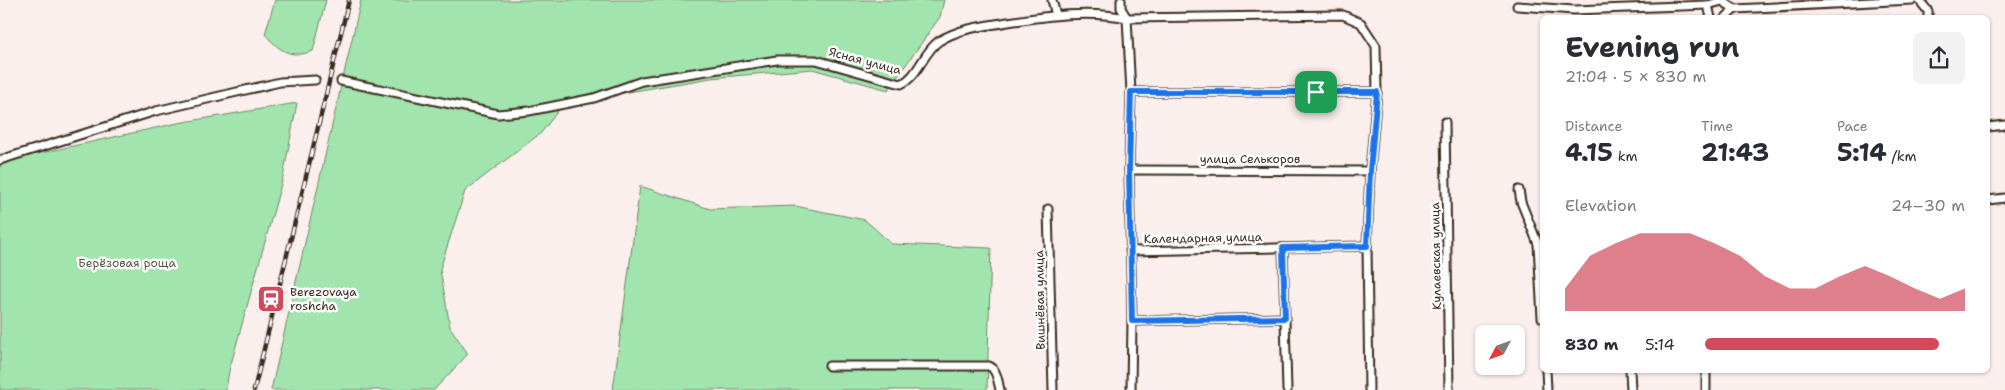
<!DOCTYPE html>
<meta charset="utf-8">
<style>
:root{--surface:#fff;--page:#f2f2f3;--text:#2b2b33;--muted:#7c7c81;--accent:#d1495b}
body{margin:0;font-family:"Shantell Sans",sans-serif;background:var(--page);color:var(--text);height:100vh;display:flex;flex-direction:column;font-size:19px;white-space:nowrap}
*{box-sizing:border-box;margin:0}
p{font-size:16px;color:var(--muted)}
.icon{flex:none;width:28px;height:28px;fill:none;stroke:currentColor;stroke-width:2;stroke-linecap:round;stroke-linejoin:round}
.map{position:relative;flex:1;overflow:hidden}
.sheet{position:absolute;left:1540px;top:15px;width:450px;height:358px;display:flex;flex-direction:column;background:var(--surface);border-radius:8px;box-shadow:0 1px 4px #0004}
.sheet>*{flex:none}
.needle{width:32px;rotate:229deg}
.buttons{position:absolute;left:1475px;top:325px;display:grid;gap:10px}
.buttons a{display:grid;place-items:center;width:50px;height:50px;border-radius:8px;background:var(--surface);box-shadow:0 1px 4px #0004;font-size:25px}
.pin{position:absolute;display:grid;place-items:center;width:42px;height:42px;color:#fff;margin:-21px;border-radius:10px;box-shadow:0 2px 8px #0006}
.round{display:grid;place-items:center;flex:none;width:52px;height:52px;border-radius:8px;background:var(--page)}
.head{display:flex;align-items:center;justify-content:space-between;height:85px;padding:0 25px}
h1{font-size:28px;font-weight:700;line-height:38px}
.metrics{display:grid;grid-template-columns:repeat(3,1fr);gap:8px;height:85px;padding:5px 25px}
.metrics div{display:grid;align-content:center}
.metrics b{font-size:25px;font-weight:700}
.metrics small{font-size:14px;font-weight:400}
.metrics p{font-size:14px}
.chart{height:140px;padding:10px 25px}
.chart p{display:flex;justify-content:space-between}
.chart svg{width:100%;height:90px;margin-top:5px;fill:var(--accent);opacity:.7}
ul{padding:0 25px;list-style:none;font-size:16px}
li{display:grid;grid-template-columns:80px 60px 1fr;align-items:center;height:38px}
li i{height:12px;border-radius:6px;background:var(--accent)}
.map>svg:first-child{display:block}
</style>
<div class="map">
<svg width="2005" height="390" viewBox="0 0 2005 390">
<rect width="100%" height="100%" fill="#fbefed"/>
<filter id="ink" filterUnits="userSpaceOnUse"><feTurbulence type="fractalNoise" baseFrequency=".02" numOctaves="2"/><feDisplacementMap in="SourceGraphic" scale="10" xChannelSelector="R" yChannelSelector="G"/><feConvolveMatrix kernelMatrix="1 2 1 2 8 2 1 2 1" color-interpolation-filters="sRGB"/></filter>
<g filter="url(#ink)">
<g fill="#a1e4ae" stroke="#6e8766">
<path d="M275 0H326L313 51C291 59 279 51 265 34Z"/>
<polygon points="361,0 944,0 940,17 888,90 812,69 711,78 564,103 541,133 465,191 440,269 450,327 468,354 434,390 271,390"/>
<polygon points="297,103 283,177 229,371 226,390 0,390 0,162 178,123"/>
<polygon points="640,186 710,209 795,206 865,220 892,244 991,248 987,390 613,390"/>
</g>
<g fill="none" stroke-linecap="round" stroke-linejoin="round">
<g stroke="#3b2a1e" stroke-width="11">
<g id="minor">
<polyline points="1052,0 1056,15"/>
<polyline points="1121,0 1121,8 1127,18 1131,92 1129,170 1132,321 1131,390"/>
<polyline points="1919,0 1928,11 1928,18"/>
<polyline points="1708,5 1711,18"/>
<polyline points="1517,6 1574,10 1708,5 1722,1 1735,9 1912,0"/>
<polyline points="1725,18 1735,9"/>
<path d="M341 81 498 114 529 111 594 98 642 81 777 60H816L901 84C919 76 923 52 939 41 960 28 984 26 1008 22 1047 16 1088 10 1127 18L1343 15 1361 23 1376 46 1377 92 1370 171 1367 246 1369 390"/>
<polyline points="1131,92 1377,92"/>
<polyline points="1445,122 1449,390"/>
<polyline points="1988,127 2005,125"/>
<polyline points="0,160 156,111 280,82 315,80"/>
<polyline points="1129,170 1370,171"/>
<polyline points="1519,190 1521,202 1538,244 1542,318"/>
<polyline points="1988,200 2005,198"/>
<polyline points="1048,209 1053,390"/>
<polyline points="1283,248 1287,390"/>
<polyline points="1130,251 1367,246"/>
<polyline points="1132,321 1285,318"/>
<path d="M829 366H989C997 369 998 382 1000 390"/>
<polyline points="1546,370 1547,390"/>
<polyline points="1630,370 1631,390"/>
<polyline points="1706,370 1706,390"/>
</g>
</g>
<use href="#minor" stroke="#fff" stroke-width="7"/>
<g stroke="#3b2a1e" stroke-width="4.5">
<polyline id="rail" points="254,390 349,0"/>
</g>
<use href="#rail" stroke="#fff" stroke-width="2.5" stroke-dasharray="8" stroke-linecap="butt"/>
</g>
</g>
<g fill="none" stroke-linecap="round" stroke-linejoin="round" filter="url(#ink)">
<g stroke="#fff" stroke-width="10">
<polygon id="route" points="1131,92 1377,92 1370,171 1367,246 1283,248 1285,318 1132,321 1129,170"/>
</g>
<use href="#route" stroke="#1a73e8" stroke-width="6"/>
</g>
<defs>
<g id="station-square" transform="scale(1.4375)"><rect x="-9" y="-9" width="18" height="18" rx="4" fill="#d1495b" stroke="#fff"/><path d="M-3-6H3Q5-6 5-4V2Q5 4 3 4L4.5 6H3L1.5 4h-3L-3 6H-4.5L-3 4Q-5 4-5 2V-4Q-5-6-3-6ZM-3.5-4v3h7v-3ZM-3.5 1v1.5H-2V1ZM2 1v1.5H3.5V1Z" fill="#fff"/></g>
</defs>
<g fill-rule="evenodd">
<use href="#station-square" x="271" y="299"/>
</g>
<g text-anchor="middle" stroke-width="5" stroke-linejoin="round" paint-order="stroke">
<g font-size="12" fill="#3b2a1e" stroke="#fff">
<text transform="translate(865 61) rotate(15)" y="4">Ясная улица</text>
<text x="1250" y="163">улица Селькоров</text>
<text transform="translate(1203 238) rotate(-1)" y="4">Календарная улица</text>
<text transform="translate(1436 256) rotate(-91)" y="4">Кулаевская улица</text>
<text transform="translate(1040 300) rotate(-91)" y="4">Вишнёвая улица</text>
</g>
<g font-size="12" fill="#545842" stroke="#fff">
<text x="127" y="267">Берёзовая роща</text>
</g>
<g font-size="12" fill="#3b2a1e" stroke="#fff" text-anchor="start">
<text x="290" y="296">Berezovaya<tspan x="290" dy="14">roshcha</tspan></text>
</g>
</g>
</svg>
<div class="buttons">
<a><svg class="needle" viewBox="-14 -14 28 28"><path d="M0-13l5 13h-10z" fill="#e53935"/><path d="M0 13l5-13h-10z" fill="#7c7c81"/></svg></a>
</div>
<div class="pin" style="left:1316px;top:92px;background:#1e9e55"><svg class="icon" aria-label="arrive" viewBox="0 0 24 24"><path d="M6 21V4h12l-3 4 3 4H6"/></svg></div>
<section class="sheet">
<div class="head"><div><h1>Evening run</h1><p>21:04 · 5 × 830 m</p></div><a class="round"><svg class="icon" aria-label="share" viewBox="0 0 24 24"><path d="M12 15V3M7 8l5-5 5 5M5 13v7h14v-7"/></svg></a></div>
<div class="metrics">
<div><p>Distance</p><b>4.15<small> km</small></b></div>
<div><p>Time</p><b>21:43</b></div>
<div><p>Pace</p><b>5:14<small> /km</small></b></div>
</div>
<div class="chart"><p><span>Elevation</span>24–30 m</p>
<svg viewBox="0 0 160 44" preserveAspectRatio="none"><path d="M0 44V33L10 17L20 11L30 6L40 6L50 6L60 11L70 17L80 27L90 33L100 33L110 27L120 22L130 27L140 33L150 38L160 33V44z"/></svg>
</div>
<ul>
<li><b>830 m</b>5:14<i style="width:90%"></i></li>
</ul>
</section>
</div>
